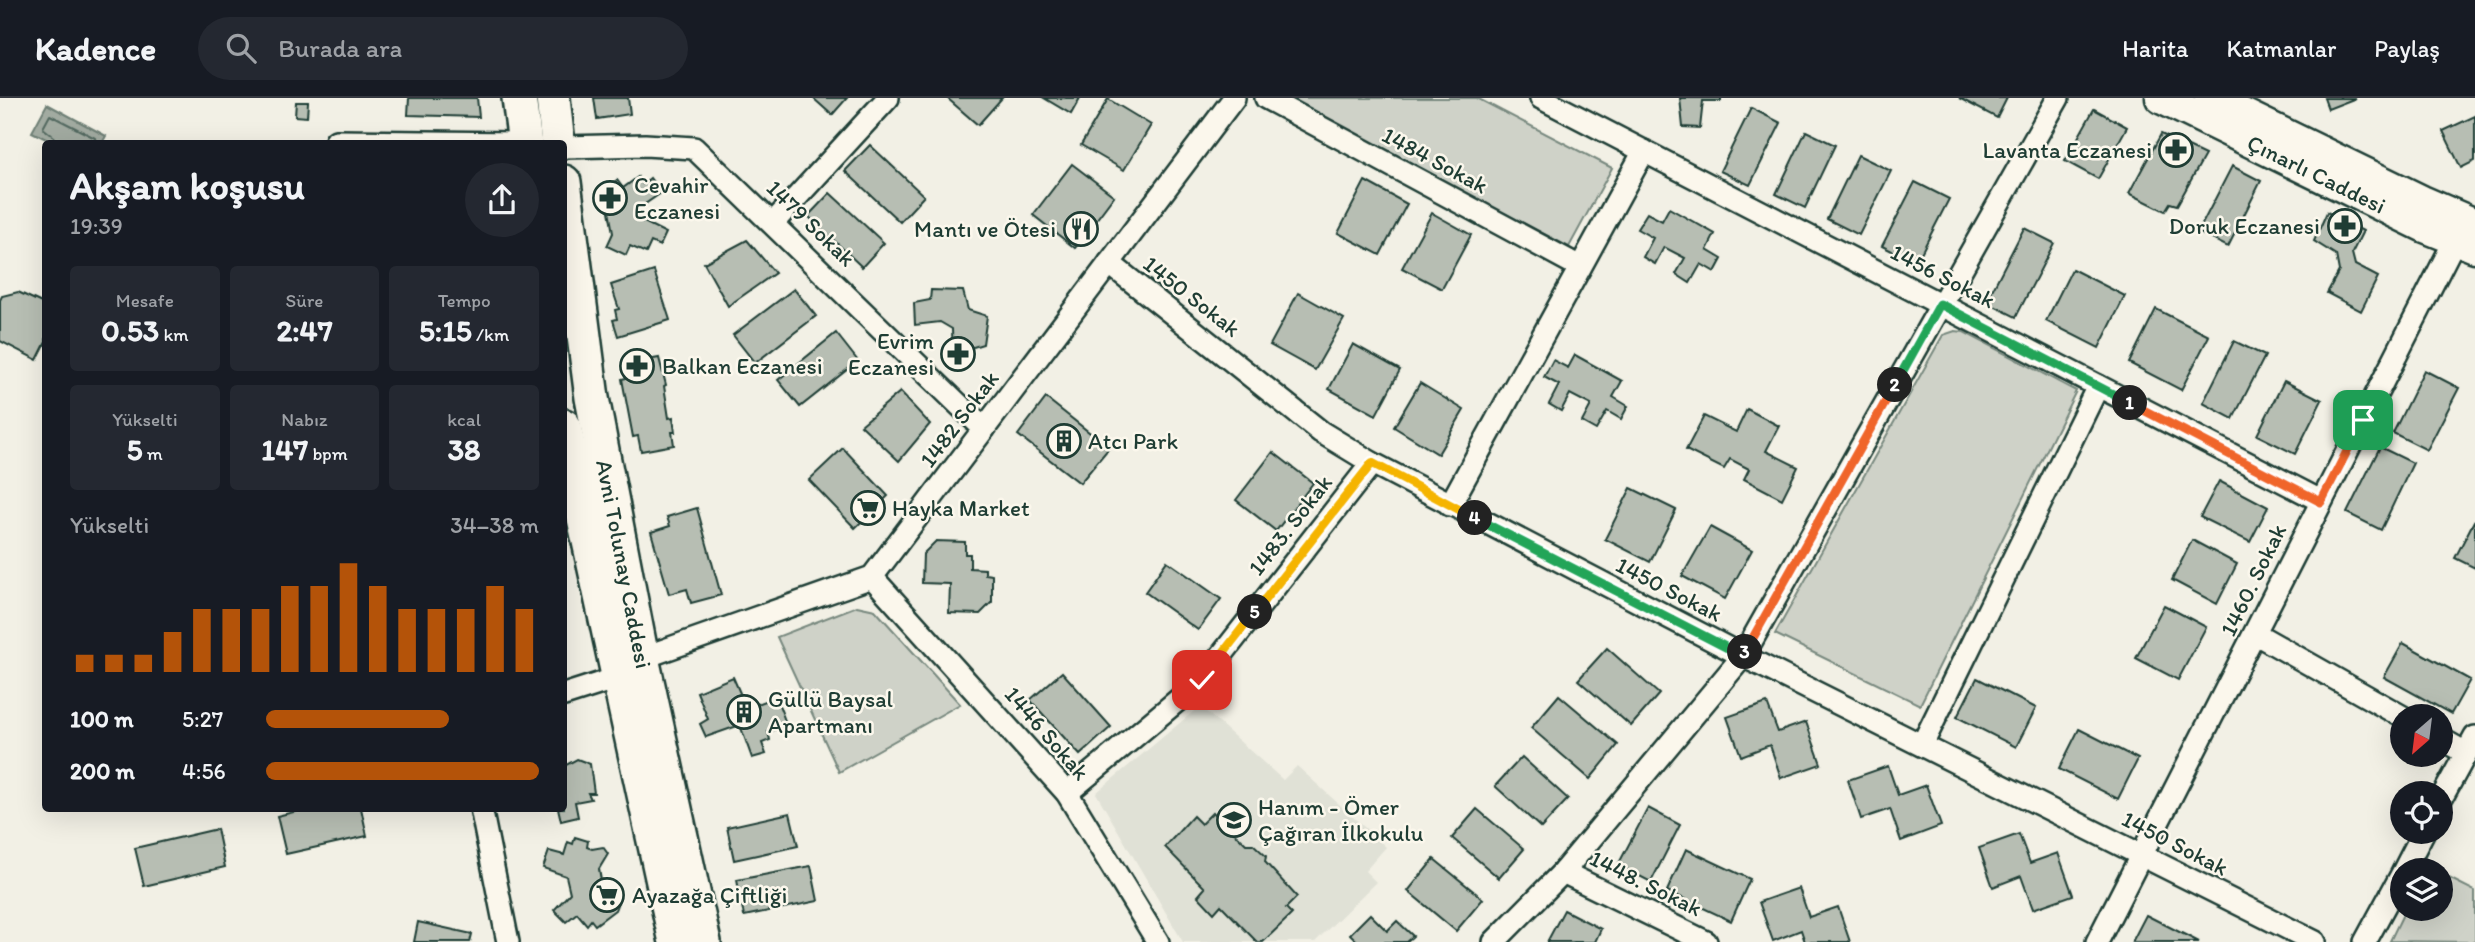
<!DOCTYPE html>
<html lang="tr">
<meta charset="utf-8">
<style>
:root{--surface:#171b24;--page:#242831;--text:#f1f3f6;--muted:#9ea1a6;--line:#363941;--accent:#b45309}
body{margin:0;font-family:Itim,sans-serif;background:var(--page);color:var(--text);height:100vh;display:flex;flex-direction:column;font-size:26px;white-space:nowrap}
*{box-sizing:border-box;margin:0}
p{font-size:23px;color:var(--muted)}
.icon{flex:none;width:38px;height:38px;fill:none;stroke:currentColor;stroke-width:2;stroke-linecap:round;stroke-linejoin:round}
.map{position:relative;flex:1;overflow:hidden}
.sheet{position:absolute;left:42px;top:42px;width:525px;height:672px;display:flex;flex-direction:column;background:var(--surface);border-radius:7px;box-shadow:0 7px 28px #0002}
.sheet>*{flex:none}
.needle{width:46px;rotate:208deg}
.buttons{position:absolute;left:2390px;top:606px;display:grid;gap:14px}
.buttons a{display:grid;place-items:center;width:63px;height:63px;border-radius:50%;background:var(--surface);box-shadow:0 7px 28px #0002;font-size:35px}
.pin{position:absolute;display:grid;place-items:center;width:60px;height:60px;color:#fff;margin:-30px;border-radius:14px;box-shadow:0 4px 10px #0006}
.km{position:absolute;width:35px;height:35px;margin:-18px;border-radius:50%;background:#222;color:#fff;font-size:19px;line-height:35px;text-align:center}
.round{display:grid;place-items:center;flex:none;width:74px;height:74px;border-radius:37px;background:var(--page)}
.overview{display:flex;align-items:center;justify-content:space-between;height:119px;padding:0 28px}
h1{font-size:38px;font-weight:700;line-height:52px}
.stats{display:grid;grid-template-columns:repeat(3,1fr);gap:10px;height:119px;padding:7px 28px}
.stats div{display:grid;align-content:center;border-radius:7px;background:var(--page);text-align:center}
.stats b{font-size:30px;font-weight:700}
.stats small{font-size:19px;font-weight:400}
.stats p{font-size:19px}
.chart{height:196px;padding:14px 28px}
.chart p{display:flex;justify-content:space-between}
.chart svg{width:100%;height:126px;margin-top:7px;stroke:var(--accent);stroke-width:6}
ul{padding:0 28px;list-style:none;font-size:23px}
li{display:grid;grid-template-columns:112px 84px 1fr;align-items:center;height:52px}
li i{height:18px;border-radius:9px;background:var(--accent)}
header{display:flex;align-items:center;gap:42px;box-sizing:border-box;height:98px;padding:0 35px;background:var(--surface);border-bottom:2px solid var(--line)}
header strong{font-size:33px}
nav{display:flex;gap:38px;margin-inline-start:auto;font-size:24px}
.search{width:490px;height:63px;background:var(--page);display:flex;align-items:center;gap:18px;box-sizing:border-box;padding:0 24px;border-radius:38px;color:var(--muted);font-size:26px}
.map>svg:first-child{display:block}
</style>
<header>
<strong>Kadence</strong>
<div class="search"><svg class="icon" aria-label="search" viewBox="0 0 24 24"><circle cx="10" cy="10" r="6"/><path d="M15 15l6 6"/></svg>Burada ara</div>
<nav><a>Harita</a><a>Katmanlar</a><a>Paylaş</a></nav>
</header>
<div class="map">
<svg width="2475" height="844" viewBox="0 0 2475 844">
<rect width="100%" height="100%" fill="#f2f0e5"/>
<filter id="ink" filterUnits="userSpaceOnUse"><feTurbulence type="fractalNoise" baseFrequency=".0143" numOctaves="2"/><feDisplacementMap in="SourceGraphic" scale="14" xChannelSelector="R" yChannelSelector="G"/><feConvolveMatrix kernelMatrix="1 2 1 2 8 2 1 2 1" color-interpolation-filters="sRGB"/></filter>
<g filter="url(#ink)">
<polygon fill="#e0e1d6" points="1200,608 1283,682 1297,668 1386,749 1365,773 1376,784 1315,844 1183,844 1096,695"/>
<g fill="#cfd2c8" stroke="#77887e" stroke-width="2">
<polygon points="1284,0 1477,0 1612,70 1569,149"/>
<polygon points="1955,233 1964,234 2076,293 1920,607 1775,536 1943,237"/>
<polygon points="857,508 875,512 960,606 839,674 777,539"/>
<polygon points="2441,776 2475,793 2475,844 2390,843 2406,810 2441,810"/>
</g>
<polygon fill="#a2aba1" stroke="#6e7f75" stroke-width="2" points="47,6 106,38 102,45 54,45 32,34"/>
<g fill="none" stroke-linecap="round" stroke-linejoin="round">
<polyline stroke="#536960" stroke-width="2" points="56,46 53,38 43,30 50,17 95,40 96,46"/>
</g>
<g fill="#b7beb3" stroke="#1f3d34" stroke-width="2">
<polygon points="409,0 477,0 479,19 408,17"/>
<polygon points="594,0 628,0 630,16 597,21"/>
<polygon points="813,0 847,0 832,17"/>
<polygon points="947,0 1002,0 978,27"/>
<polygon points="1044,0 1080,0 1071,16"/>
<polygon points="1680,0 1721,0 1721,3 1703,3 1700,30 1683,29"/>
<polygon points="1959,0 2007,0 1997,20"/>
<polygon points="2324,0 2356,0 2328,11"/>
<polygon points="1108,1 1151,27 1124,72 1081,47"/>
<polygon points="296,4 308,4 307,19 295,18"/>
<polygon points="1751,10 1781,25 1750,87 1720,73"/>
<polygon points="2094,11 2127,29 2098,81 2065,63"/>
<polygon points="2475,18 2475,63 2461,70 2443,33"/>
<polygon points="1806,33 1835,47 1805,110 1776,96"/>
<polygon points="2161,36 2205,57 2177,107 2170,105 2165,113 2129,95"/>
<polygon points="870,47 924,98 900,124 845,73"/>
<polygon points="1858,57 1891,73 1859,137 1827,121"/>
<polygon points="1072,66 1114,98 1075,150 1033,117"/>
<polygon points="2232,68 2261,83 2228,149 2198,134"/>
<polygon points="638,79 643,86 650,80 661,95 638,111 642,123 666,135 660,148 651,144 646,155 630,148 626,157 607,148 613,135 607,102 601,94 617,82 623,90"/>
<polygon points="1365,83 1407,106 1380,157 1338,135"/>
<polygon points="1915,84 1949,101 1916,165 1882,148"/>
<polygon points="830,95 884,145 862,169 808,118"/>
<polygon points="1669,110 1715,136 1707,152 1722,161 1715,174 1701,166 1690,185 1676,176 1685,160 1664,149 1655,166 1643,159 1653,140 1637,131 1647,115 1662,123"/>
<polygon points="2327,114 2363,133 2352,155 2355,167 2378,179 2361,213 2327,195 2339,173 2336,157 2314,143"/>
<polygon points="1432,115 1471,137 1442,191 1402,170"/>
<polygon points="2024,130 2054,145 2016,219 1986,204"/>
<polygon points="747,142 775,175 728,208 704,165"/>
<polygon points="2072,171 2125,198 2099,250 2046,223"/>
<polygon points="654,173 670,222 618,238 613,222 617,221 615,212 619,211 611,187"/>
<polygon points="794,191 816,218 755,265 733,237"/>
<polygon points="931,192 963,193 968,212 987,218 983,246 970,250 971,263 953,264 952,231 940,224 915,227 914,205 930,202"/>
<polygon points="18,194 46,207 46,244 37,262 0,243 0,202 2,198"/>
<polygon points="1298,195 1344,221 1315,272 1270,247"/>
<polygon points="2156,211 2209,238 2181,292 2129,265"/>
<polygon points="836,235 858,263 800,309 778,282"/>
<polygon points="2234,243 2265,258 2233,321 2203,305"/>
<polygon points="1353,246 1400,272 1376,317 1329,291"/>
<polygon points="1575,257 1622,283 1613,299 1628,308 1621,321 1607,313 1596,332 1582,324 1591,307 1570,296 1561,313 1549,306 1559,287 1544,279 1553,262 1568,270"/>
<polygon points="659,260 666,287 664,288 669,320 673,319 675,334 672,334 674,347 641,353 638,338 633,339 622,281 630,279 627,266"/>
<polygon points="2424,272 2459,290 2427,352 2393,335"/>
<polygon points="2284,283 2322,302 2295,356 2257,337"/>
<polygon points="1420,285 1464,312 1438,356 1394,329"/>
<polygon points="900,294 930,326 899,363 861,327"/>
<polygon points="1046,300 1109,350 1080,385 1018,337"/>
<polygon points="1747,311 1779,328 1766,353 1798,369 1782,401 1744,381 1749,371 1730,361 1724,371 1686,352 1704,318 1736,334"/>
<polygon points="2380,349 2413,365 2381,432 2347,415"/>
<polygon points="843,350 888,398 855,430 809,382"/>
<polygon points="1273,354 1313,385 1276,433 1236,402"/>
<polygon points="2219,383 2268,409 2250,444 2200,419"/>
<polygon points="1631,390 1676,412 1650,464 1605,441"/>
<polygon points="697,410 721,497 691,505 687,491 669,496 651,434 670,428 667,419"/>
<polygon points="2474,423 2475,424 2475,470 2455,460"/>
<polygon points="1710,429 1752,452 1725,501 1682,478"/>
<polygon points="2192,442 2237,466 2217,506 2172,482"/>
<polygon points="936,443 965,444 965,456 970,456 970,470 985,471 985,476 992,477 992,504 980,516 949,515 950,486 922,485 923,456"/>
<polygon points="1167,463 1221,501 1198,532 1145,494"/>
<polygon points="2164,507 2206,529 2178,582 2136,560"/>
<polygon points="2403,545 2470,582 2451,616 2384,579"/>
<polygon points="1607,550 1659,596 1631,628 1578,582"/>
<polygon points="1062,574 1111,629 1080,657 1030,602"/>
<polygon points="733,579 743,602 755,607 776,599 787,628 768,634 770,642 762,645 766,656 752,660 740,627 706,639 700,626 708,621 697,594"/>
<polygon points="1977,580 2036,610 2016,649 1957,619"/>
<polygon points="1559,597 1618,647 1590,681 1531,630"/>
<polygon points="1767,605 1778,634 1806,624 1821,666 1781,680 1770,647 1741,658 1727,619"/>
<polygon points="2079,631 2138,661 2118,701 2059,671"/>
<polygon points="1522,659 1568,701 1541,730 1495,688"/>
<polygon points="577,661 590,666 594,695 588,695 591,701 575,704 578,719 561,723 558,710 564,710 564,668"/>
<polygon points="1888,668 1898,697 1926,687 1941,728 1901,743 1890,711 1861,721 1848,682"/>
<polygon points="310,710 361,710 367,738 286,756 277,718"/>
<polygon points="1648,710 1680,727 1651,784 1618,767"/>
<polygon points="1477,711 1524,751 1499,780 1452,740"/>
<polygon points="1213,714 1246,746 1253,746 1266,758 1265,764 1297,799 1286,810 1292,816 1263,844 1257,844 1221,807 1214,815 1198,798 1205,790 1165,749 1193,718 1201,726"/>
<polygon points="790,715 798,748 734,762 727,729"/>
<polygon points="217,731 225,769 144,788 135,750"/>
<polygon points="2019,736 2030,765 2058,755 2073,797 2033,811 2021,778 1993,789 1979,750"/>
<polygon points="575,739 588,743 587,749 592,751 603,749 608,756 599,771 602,788 614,795 618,804 615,812 595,827 591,822 587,827 577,815 566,824 554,812 570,795 566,778 543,770 549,753 564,757 568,744 573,746"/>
<polygon points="1686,751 1750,781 1731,823 1667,793"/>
<polygon points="1434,761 1483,801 1456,833 1408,793"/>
<polygon points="811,768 818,803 744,818 737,782"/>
<polygon points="1799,790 1809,819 1838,809 1850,844 1805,844 1801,832 1773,843 1759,804"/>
<polygon points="1564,812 1601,831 1595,844 1547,844"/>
<polygon points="1370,816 1387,833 1397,823 1413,838 1406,844 1358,844 1350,836"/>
<polygon points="2146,817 2199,844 2132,844"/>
<polygon points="418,824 472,836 470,844 414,844"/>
</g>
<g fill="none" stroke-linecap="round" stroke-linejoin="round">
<g stroke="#1f3d34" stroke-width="26">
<g id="street">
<polyline points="1266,0 1580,169"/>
<polyline points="1541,0 2321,403"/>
<polyline points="336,46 336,43 525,45"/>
<polyline points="564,49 645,47 694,50 984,331"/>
<polyline points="773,125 888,0"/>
<polyline points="1109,165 1321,334 1372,365 1743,558 2315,844"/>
<polyline points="1450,407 1644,53"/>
<polyline points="872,479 1067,695 1158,844"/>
<polyline points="2256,536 2403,619"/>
<polyline points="642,560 872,479 1234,0"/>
<polyline points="564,597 617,580"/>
<polyline points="2441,641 2466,655"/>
<polyline points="1922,647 2098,288"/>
<polyline points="1067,695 1202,582 1372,365"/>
<polyline points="2441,701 2475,639"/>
<polyline points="481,710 508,844"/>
<polyline points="2404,772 2424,733"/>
<polyline points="1563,774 1706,844"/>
<polyline points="1494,844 1563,774 1743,558 2058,0"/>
<polyline points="2097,844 2455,142"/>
<polyline points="2365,844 2403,774"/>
</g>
</g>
<g stroke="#1f3d34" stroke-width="35">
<g id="secondary">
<path id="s1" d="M2161 0 2425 129 2475 149"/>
<polyline points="2210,0 2422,103 2475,126"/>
</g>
</g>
<g stroke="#1f3d34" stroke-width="38">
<g id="primary">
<polyline points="519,0 525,46"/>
<polyline points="553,0 558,46"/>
<path id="s2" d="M564 84 592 300 642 560 704 844"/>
<polyline points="564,328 676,844"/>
</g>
</g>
<use href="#street" stroke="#fbf7ec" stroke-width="21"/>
<use href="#secondary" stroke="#fbf7ec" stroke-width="30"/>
<use href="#primary" stroke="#fbf7ec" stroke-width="33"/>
</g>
</g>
<g fill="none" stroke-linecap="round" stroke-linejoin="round" filter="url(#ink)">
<g stroke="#fff" stroke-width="14">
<polyline id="split-1" points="2130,305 2321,404 2363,322"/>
</g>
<g stroke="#fff" stroke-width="14">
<polyline id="split-2" points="1895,287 1940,206 2130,305"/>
</g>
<g stroke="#fff" stroke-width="14">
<polyline id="split-3" points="1745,554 1895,287"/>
</g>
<g stroke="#fff" stroke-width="14">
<polyline id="split-4" points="1475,420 1743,558 1745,554"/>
</g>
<g stroke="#fff" stroke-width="14">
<polyline id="split-5" points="1255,514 1372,365 1475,420"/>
</g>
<g stroke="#fff" stroke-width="14">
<polyline id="split-6" points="1202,582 1255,514"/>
</g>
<use href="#split-1" stroke="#f0652b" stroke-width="9"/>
<use href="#split-2" stroke="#22a559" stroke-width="9"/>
<use href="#split-3" stroke="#f0652b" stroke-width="9"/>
<use href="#split-4" stroke="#22a559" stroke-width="9"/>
<use href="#split-5" stroke="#f5b400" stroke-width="9"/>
<use href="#split-6" stroke="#f5b400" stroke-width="9"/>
</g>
<defs>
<g id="pharmacy-ring" transform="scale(1.75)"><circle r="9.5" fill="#fbf7ec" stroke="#1f3d34" stroke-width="1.5"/><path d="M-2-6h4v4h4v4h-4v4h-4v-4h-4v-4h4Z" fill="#1f3d34"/></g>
<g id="restaurant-ring" transform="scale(1.75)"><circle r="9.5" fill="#fbf7ec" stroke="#1f3d34" stroke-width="1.5"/><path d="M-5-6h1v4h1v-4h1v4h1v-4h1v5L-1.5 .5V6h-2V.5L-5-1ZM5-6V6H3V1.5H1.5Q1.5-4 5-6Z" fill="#1f3d34"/></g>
<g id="building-ring" transform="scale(1.75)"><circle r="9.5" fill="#fbf7ec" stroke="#1f3d34" stroke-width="1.5"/><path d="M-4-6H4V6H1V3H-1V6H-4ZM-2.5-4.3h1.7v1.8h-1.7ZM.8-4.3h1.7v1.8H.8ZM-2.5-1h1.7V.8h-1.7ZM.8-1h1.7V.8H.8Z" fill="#1f3d34"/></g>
<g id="supermarket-ring" transform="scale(1.75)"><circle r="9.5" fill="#fbf7ec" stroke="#1f3d34" stroke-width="1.5"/><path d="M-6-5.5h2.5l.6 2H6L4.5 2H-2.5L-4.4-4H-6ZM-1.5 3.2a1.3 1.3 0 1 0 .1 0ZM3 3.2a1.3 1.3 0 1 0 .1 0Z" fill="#1f3d34"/></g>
<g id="school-ring" transform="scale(1.75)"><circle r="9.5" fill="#fbf7ec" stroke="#1f3d34" stroke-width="1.5"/><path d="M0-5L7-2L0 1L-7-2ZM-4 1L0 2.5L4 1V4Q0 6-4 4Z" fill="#1f3d34"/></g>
</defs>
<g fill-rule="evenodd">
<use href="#pharmacy-ring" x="2176" y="52"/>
<use href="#pharmacy-ring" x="610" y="100"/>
<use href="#pharmacy-ring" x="2345" y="128"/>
<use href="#restaurant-ring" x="1081" y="131"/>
<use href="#pharmacy-ring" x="958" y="256"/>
<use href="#pharmacy-ring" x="637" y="268"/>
<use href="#building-ring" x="1064" y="343"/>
<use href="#supermarket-ring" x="868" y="410"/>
<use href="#building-ring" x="744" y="614"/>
<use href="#school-ring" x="1234" y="722"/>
<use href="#supermarket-ring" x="607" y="797"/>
</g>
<g text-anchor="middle" stroke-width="5" stroke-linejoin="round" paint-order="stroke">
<g font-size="23" fill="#1f3d34" stroke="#fbf7ec" text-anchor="start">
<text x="2152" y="60" text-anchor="end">Lavanta Eczanesi</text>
<text x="634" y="95">Cevahir<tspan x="634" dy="26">Eczanesi</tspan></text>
<text x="2320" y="136" text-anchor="end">Doruk Eczanesi</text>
<text x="1056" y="139" text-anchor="end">Mantı ve Ötesi</text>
<text x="934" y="251" text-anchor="end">Evrim<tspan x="934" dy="26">Eczanesi</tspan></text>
<text x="662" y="276">Balkan Eczanesi</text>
<text x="1088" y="351">Atcı Park</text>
<text x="892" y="418">Hayka Market</text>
<text x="768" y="609">Güllü Baysal<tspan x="768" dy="26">Apartmanı</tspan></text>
<text x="1258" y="717">Hanım - Ömer<tspan x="1258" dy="26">Çağıran İlkokulu</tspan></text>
<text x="632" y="805">Ayazağa Çiftliği</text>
</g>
<g font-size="23" fill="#1f3d34" stroke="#fbf7ec">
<text transform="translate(1435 62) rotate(28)" y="8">1484 Sokak</text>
<text dy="8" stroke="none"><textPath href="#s1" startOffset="173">Çınarlı Caddesi</textPath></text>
<text transform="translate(811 125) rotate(44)" y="8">1479 Sokak</text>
<text transform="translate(1943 178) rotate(27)" y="8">1456 Sokak</text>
<text transform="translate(1192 198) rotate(38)" y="8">1450 Sokak</text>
<text transform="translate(959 321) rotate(-53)" y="8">1482 Sokak</text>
<text transform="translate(1290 427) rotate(-52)" y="8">1483. Sokak</text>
<text dy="8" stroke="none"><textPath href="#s2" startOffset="387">Avni Tolunay Caddesi</textPath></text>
<text transform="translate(2253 482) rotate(-64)" y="8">1460. Sokak</text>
<text transform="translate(1669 491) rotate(27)" y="8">1450 Sokak</text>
<text transform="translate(1047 635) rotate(49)" y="8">1446 Sokak</text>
<text transform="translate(2175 745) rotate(27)" y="8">1450 Sokak</text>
<text transform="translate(1646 785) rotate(26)" y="8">1448. Sokak</text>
</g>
</g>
</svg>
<div class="buttons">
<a><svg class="needle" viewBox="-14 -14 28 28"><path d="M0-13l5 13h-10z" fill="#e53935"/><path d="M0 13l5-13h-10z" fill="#9ea1a6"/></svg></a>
<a><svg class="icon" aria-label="locate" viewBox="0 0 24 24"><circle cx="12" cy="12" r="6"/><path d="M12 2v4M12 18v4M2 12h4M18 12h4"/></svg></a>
<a><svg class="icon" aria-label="layers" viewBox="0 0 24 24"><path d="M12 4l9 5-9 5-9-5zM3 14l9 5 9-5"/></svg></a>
</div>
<div class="pin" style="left:2363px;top:322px;background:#1e9e55"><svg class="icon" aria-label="arrive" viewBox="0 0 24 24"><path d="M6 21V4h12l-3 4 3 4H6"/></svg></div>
<div class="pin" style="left:1202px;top:582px;background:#d93025"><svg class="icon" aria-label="check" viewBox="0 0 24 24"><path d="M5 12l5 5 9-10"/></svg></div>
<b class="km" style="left:2130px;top:305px">1</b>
<b class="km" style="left:1895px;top:287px">2</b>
<b class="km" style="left:1745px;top:554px">3</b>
<b class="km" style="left:1475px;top:420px">4</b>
<b class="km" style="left:1255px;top:514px">5</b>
<section class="sheet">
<div class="overview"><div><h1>Akşam koşusu</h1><p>19:39</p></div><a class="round"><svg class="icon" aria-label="share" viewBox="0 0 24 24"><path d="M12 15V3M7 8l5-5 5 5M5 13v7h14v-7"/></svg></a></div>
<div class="stats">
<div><p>Mesafe</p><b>0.53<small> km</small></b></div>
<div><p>Süre</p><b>2:47</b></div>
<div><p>Tempo</p><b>5:15<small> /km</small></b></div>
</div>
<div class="stats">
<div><p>Yükselti</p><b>5<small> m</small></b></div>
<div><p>Nabız</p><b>147<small> bpm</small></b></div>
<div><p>kcal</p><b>38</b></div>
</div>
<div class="chart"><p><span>Yükselti</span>34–38 m</p>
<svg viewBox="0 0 160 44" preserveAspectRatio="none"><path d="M5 44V38M15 44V38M25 44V38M35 44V30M45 44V22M55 44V22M65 44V22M75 44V14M85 44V14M95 44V6M105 44V14M115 44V22M125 44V22M135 44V22M145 44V14M155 44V22"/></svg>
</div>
<ul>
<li><b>100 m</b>5:27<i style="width:67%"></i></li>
<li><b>200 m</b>4:56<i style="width:100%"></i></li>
</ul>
</section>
</div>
